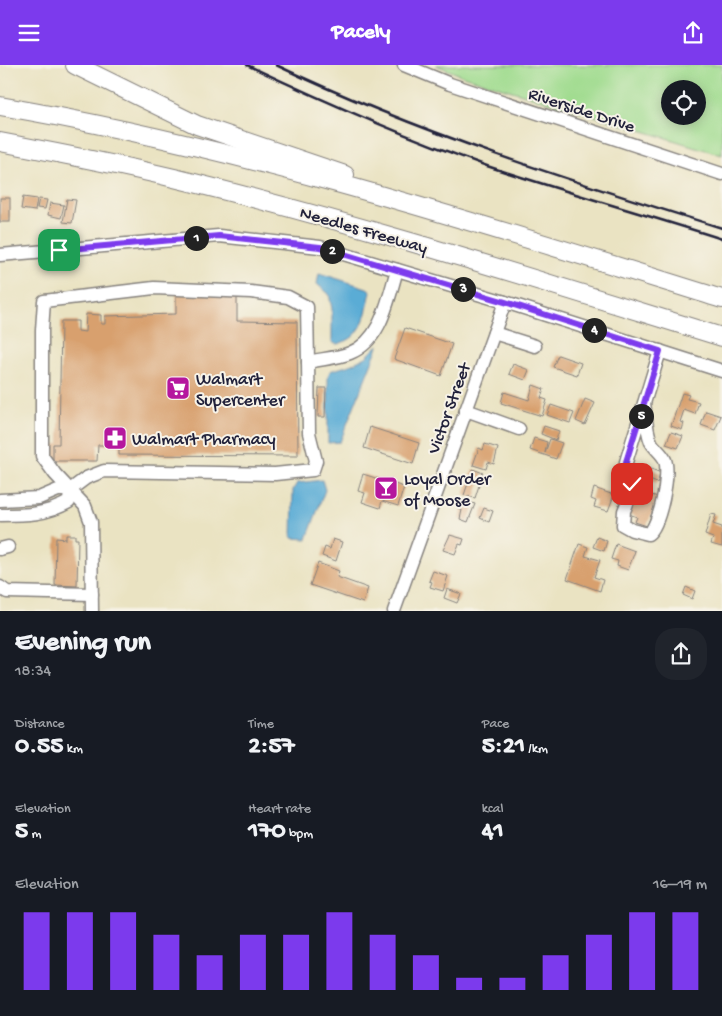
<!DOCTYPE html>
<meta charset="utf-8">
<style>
:root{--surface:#171b24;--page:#20242c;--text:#f1f3f6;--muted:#9ea1a6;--accent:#7c3aed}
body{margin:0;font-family:"Gochi Hand",sans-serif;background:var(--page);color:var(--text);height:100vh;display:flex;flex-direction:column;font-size:19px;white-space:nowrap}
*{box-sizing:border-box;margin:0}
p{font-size:16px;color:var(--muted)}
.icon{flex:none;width:28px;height:28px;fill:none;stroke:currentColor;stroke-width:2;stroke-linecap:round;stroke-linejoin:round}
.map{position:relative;height:546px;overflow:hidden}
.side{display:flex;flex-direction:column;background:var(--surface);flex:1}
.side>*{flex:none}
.controls{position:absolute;left:661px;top:15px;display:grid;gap:10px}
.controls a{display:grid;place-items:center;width:45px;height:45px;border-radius:50%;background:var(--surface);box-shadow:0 2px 12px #0003;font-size:25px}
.pin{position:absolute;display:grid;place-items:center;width:42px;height:42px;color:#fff;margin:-21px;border-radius:10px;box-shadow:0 2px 8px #0006}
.km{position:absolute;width:25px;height:25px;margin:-12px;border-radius:50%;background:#222;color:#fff;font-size:14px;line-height:25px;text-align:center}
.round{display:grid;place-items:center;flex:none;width:52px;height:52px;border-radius:20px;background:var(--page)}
.headline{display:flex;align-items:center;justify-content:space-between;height:85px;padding:0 15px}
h1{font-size:28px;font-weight:700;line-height:38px}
.figures{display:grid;grid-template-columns:repeat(3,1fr);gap:8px;height:85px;padding:5px 15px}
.figures div{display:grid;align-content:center}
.figures b{font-size:25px;font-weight:700}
.figures small{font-size:14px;font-weight:400}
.figures p{font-size:14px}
.chart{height:140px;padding:10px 15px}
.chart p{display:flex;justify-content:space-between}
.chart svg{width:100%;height:90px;margin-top:5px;stroke:var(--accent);stroke-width:6}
header{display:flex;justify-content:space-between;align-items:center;height:65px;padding:0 15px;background:var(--accent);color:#fff;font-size:22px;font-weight:700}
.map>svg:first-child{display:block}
</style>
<header><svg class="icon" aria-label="menu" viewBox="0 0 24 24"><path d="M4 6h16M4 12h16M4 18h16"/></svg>Pacely<svg class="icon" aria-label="share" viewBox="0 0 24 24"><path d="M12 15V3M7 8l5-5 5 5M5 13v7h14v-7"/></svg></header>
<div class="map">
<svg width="722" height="546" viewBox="0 0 722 546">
<rect width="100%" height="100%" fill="#f7f3e8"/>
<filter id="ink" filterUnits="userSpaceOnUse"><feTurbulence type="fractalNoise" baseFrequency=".02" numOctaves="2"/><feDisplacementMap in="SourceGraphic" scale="10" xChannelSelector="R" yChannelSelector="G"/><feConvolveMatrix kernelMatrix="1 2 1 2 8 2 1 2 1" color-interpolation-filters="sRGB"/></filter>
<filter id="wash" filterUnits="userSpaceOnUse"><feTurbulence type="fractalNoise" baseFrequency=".0096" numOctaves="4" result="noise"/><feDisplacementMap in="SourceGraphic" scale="20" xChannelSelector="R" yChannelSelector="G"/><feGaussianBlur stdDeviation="1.12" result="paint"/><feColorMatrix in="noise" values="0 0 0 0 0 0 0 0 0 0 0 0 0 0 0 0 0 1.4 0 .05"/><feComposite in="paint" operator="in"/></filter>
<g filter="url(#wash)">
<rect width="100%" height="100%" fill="#eae3c2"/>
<path fill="#a1dc90" stroke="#627f66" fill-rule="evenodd" d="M436 0H722V90L463 11ZM670 24H698V51H670Z"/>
<g fill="#5aacd5" stroke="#3e6788">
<path d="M319 208 367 223 371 226C367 244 364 271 343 277 339 279 336 280 332 277V244L329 229 317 219Z"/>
<polygon points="379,279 340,377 328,378 328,312 330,306 350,300 366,292"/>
<polygon points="322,415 325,425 307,474 292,473 293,425 297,418"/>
</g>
<g id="blocks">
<g fill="#d8a06e">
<polygon points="23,132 37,134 35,146 21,144"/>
<rect x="0" y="133" width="10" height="24"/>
<polygon points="39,134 47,135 45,144 37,143"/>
<polygon points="67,134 76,135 72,158 63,157"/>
<polygon points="50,138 64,140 61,153 48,150"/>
<polygon points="176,227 237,227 237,256 297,257 298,391 119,390 119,380 98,380 97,396 53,396 53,379 59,379 61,256 78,256 78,266 85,267 86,249 101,250 101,259 105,259 105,251 176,249"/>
<polygon points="405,263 452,279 441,311 394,294"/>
<polygon points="558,290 581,298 577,310 553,302"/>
<polygon points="513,299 529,305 525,315 509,309"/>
<polygon points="533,320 544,324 541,333 547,335 542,351 501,338 504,327 529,335"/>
<polygon points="319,323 326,323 325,352 318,352"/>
<polygon points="682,328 689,330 687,334 699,337 695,349 684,345 680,357 684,358 682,365 671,361"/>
<polygon points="585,334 595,338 585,360 576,356"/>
<polygon points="551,340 574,348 570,358 547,350"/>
<polygon points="706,346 721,351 715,365 701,360"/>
<polygon points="544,361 559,366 556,375 541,369"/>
<polygon points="370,362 419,378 413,399 364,383"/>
<polygon points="671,367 683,371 678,383 666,379"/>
<polygon points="534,373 547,377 545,388 550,374 562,378 556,394 530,385"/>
<polygon points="485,379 498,383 494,399 488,397 486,404 473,400 479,383 483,385"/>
<polygon points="642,400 661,408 657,418 637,410"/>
<polygon points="473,404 483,408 475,433 464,430"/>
<polygon points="363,409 404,422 398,441 382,436 380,443 362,437 365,428 358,426"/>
<polygon points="594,423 614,430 608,446 594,442 596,436 591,434"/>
<polygon points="642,427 658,432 647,461 635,457 637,452 629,449 634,434 639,436"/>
<polygon points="462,435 475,439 468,457 460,454 462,445 458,444"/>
<polygon points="484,443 493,446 489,457 480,453"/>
<polygon points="711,449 716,450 713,459 722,462 722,482 711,479 713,473 705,470"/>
<polygon points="66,470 75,470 75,474 78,474 77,521 55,520 56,473 66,474"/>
<polygon points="450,470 464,474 462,480 459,479 455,489 443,485"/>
<polygon points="597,472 607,476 604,486 593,482"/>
<polygon points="333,474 342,477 336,496 322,491 325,482 330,484"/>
<polygon points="579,479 588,482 585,491 600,495 594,512 603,515 600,526 567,514"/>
<polygon points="616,479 635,486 628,505 617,501 618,496 611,494"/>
<polygon points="318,498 339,506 337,512 368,523 363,538 310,520"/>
<polygon points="433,506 448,511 443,526 430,522 432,517 429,516"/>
<polygon points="686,522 695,526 692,534 683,530"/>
<polygon points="447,524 461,529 457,538 444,533"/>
</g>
</g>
</g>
<g filter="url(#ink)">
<use href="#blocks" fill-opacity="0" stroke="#86827e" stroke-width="1"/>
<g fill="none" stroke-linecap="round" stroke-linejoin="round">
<g stroke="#86827e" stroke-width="15">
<g id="minor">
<polyline points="404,0 450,19 722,109"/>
<polyline points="0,190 219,171 320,182 505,237 722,306"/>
<polyline points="494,268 535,281"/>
<path d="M644 338C646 351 646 365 651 377 654 383 662 388 665 395 670 409 660 461 648 469L632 465 623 460 624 446 632 426V419L627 406 626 397 660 286"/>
<polyline points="466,345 519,364"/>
<path d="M0 435 39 433 58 425H70L86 413 104 406 275 409 313 405 316 396 309 368 308 297C321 294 338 293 350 288 382 275 388 234 397 205"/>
<path d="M0 450C26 450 46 450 69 437L70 425"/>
<polyline points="0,484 8,482"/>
<polyline points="0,522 7,527 92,529"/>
<polyline points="92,546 91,457 85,441 55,409 42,391 42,265 44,236 154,223 251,227 288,232 307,242 308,297"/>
<polyline points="394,546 505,237"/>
</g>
</g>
<g stroke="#86827e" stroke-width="20">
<g id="highway">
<polyline points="75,0 197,60 345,110"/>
<path d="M0 41C246 83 484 160 722 234"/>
<path d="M0 77C58 88 116 99 174 113 359 158 540 216 722 272"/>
</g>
</g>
<use href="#minor" stroke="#fff" stroke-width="12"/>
<use href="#highway" stroke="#fff" stroke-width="18"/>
<g stroke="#22223b" stroke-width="2.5">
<path d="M247 0C325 37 405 72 487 101 565 127 644 149 722 174"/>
<path d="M276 0C419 68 571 116 722 163"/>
</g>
</g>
</g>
<g fill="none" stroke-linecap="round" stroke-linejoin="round" filter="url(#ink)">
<g stroke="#fff" stroke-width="10">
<polyline id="route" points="59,185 219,171 320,182 505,237 660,286 626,397 627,406 632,419"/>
</g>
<use href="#route" stroke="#7c3aed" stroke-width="6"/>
</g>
<defs>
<g id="supermarket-square" transform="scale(1.25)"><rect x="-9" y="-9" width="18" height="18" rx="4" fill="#b5179e" stroke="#f7f3e8"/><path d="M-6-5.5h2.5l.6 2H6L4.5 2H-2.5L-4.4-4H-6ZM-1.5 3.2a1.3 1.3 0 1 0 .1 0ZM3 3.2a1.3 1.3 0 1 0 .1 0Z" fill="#fff"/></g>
<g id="pharmacy-square" transform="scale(1.25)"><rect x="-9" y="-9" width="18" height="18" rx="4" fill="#b5179e" stroke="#f7f3e8"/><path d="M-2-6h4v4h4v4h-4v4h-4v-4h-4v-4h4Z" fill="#fff"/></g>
<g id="bar-square" transform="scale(1.25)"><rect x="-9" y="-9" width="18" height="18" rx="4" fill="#b5179e" stroke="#f7f3e8"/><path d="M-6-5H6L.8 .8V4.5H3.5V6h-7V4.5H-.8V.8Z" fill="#fff"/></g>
</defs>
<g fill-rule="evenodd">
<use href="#supermarket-square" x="178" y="323"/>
<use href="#pharmacy-square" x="115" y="373"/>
<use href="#bar-square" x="386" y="423"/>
</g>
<g text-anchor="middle" stroke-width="4" stroke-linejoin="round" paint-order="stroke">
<g font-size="18" fill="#22223b" stroke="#f7f3e8">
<text transform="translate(582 44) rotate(18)" y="6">Riverside Drive</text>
<text transform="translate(364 164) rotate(16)" y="6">Needles Freeway</text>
<text transform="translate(448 343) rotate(-70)" y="6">Victor Street</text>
</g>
<g font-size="18" fill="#22223b" stroke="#f7f3e8" text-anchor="start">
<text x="196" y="319">Walmart<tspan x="196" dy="21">Supercenter</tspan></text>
<text x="132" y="379">Walmart Pharmacy</text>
<text x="404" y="419">Loyal Order<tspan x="404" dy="21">of Moose</tspan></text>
</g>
</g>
</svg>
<div class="controls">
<a><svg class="icon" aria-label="locate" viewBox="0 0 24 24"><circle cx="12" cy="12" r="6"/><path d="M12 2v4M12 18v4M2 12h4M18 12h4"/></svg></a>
</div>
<div class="pin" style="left:59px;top:185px;background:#1e9e55"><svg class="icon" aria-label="arrive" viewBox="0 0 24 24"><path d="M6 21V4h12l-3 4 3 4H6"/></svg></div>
<div class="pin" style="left:632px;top:419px;background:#d93025"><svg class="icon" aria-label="check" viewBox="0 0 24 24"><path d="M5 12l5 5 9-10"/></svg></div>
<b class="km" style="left:196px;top:173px">1</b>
<b class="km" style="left:332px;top:186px">2</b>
<b class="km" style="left:463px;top:224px">3</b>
<b class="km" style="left:594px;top:265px">4</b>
<b class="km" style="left:641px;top:351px">5</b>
</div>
<section class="side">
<div class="headline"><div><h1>Evening run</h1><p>18:34</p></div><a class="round"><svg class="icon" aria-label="share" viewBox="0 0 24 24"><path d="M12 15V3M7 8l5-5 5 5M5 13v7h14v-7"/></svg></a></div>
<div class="figures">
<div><p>Distance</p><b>0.55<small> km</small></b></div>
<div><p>Time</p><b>2:57</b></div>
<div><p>Pace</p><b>5:21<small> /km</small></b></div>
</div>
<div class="figures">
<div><p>Elevation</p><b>5<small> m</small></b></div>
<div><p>Heart rate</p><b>170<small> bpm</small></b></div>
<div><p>kcal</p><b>41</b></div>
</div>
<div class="chart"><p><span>Elevation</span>16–19 m</p>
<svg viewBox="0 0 160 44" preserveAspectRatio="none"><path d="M5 44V6M15 44V6M25 44V6M35 44V17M45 44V27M55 44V17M65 44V17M75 44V6M85 44V17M95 44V27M105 44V38M115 44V38M125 44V27M135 44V17M145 44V6M155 44V6"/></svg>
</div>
</section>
